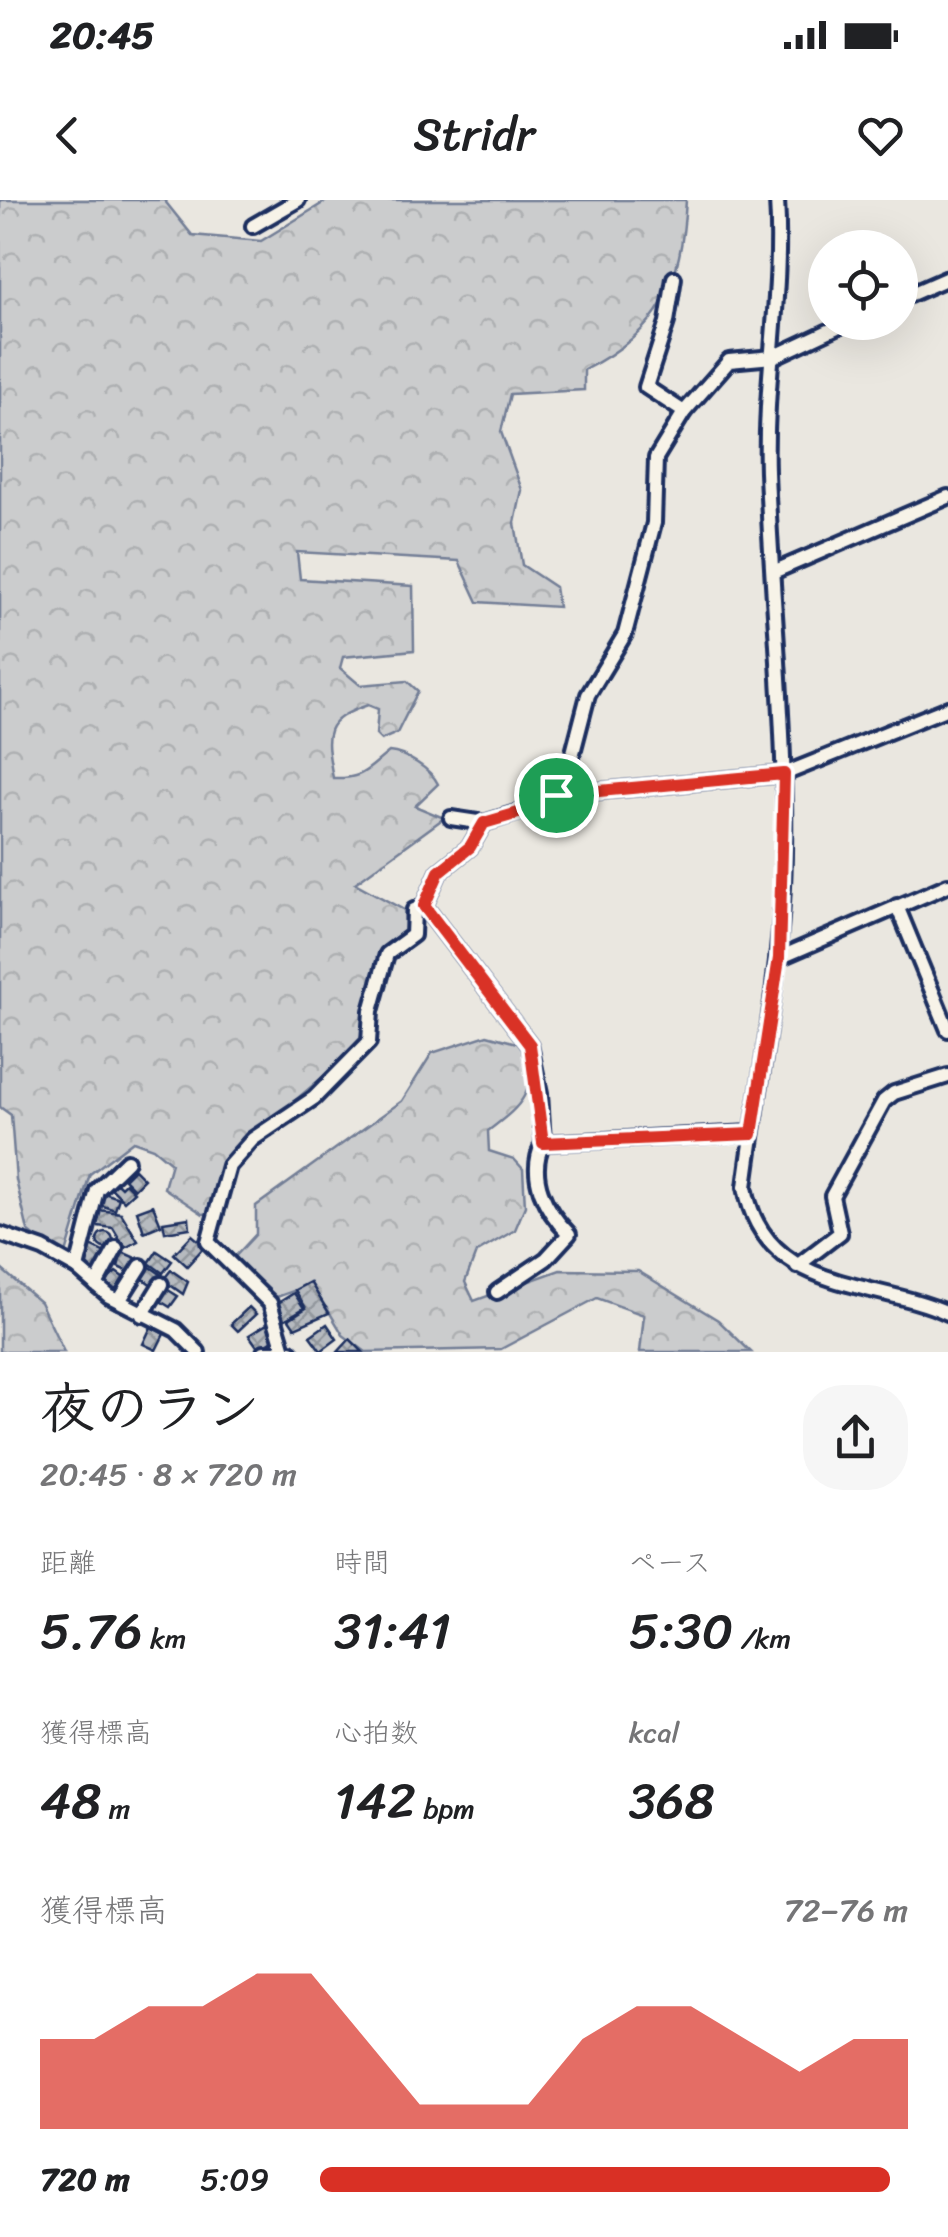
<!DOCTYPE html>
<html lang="ja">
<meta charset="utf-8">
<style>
:root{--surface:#fff;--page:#f6f6f6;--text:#202124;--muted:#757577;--accent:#d93025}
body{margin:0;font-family:Sriracha,"Klee One",sans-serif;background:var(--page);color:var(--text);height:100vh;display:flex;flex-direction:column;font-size:38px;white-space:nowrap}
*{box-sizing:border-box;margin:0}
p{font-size:32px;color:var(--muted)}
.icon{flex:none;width:55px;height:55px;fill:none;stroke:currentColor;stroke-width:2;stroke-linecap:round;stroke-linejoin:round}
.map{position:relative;height:1152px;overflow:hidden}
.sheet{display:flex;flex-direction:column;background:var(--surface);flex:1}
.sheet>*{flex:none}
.buttons{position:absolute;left:808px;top:30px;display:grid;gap:20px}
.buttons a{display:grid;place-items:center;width:110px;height:110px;border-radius:50%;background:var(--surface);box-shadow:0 10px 40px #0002;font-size:50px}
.pin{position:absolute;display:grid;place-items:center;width:85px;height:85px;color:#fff;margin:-42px;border:5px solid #fff;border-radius:50%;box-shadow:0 2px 10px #0007}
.round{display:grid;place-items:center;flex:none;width:105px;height:105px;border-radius:40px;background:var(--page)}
.headline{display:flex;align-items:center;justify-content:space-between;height:170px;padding:0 40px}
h1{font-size:55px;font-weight:600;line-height:75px}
.stats{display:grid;grid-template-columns:repeat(3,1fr);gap:15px;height:170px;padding:10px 40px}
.stats div{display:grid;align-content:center}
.stats b{font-size:50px;font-weight:600}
.stats small{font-size:28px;font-weight:400}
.stats p{font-size:28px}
.chart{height:280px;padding:20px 40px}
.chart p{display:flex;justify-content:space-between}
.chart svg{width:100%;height:180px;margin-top:10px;fill:var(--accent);opacity:.7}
ul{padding:0 40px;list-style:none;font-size:32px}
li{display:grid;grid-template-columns:160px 120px 1fr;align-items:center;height:75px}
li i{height:25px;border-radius:12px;background:var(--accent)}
.status{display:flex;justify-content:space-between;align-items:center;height:70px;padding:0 50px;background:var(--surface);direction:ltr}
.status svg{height:28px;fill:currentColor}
header{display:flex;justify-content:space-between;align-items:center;height:130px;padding:0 40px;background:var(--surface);font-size:45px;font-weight:600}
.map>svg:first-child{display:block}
</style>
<div class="status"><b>20:45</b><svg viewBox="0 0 49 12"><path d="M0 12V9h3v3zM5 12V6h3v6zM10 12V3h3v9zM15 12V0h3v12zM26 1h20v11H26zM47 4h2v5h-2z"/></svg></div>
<header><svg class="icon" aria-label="back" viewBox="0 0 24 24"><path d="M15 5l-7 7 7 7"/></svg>Stridr<svg class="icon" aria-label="heart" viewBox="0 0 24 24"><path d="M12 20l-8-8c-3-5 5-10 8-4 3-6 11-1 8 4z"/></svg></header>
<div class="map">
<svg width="948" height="1152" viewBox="0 0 948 1152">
<defs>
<pattern id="forest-crowns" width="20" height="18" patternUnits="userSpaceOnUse" patternTransform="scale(2.5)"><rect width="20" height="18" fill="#cbcccd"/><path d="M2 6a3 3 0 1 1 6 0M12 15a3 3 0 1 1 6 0" fill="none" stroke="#aeb0b2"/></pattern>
<pattern id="building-cross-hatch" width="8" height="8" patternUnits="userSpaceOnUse" patternTransform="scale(2.5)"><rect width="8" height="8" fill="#b6babf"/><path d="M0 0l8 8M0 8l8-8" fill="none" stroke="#93989e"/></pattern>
</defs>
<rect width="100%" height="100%" fill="#eae7e0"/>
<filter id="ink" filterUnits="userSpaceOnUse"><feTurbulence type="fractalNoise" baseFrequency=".01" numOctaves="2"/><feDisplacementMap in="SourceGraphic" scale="20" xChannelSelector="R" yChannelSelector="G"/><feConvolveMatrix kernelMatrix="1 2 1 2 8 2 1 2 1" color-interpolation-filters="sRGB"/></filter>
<g filter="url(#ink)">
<g fill="url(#forest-crowns)" stroke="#737e96" stroke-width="2.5">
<path d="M0 0H164L192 35 261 41 328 0H686C681 85 662 130 584 170V190L510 194 501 232 522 290 515 323 522 365 555 387 558 407 478 402 459 361 297 352 300 379 413 386 414 450 343 457 340 468 360 485 407 481 418 491 397 533 381 540 376 535 378 509 368 505C321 521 325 534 333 578 364 579 367 569 389 552 405 553 431 569 438 584L415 606 444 618 355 683 404 710 406 736 385 748 365 841 233 953 219 975 212 1013 203 1014 164 988 171 963 153 948 133 941 90 974 64 1060 28 1031 16 980 11 915 0 907Z"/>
<path d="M487 835 528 846C534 894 525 903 488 931L489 951 514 959 523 969 525 1006 515 1030 476 1053 465 1082 474 1101 560 1070 638 1071 718 1120 751 1152H640L644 1115 597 1098 501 1149 366 1152 343 1135 327 1108 302 1088 271 1099 232 1060 256 1034V1006L402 901 432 853Z"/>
<polygon points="0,1068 40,1102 64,1152 0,1152"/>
</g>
<g fill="url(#building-cross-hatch)" stroke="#1b2f5e" stroke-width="2.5">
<polygon points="134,969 144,979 134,989 124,979"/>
<polygon points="117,983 121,987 125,983 134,992 124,1001 111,988"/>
<polygon points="104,993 119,998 115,1010 100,1005"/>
<polygon points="153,1005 161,1025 144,1032 137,1011"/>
<polygon points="99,1010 121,1013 138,1041 125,1048 113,1028 97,1026"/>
<polygon points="189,1018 190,1028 165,1032 163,1022"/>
<circle cx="105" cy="1040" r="8"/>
<polygon points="192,1035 205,1046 187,1066 174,1054"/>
<polygon points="91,1046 107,1054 95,1072 86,1068"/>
<polygon points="157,1051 172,1061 163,1073 149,1063"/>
<polygon points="122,1052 138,1059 131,1073 118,1067"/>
<polygon points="149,1066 162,1075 153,1086 141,1077"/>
<polygon points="171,1070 188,1082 183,1094 163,1080"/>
<polygon points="116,1072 127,1080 116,1093 104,1083"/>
<polygon points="310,1082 329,1113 295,1128 289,1119 306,1108 295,1090"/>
<polygon points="165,1088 178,1096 170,1107 157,1099"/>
<polygon points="294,1093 304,1108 284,1120 275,1105"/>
<polygon points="249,1107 256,1114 238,1131 231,1124"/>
<polygon points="267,1124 276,1138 259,1149 249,1135"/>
<polygon points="327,1124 337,1139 321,1151 310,1136"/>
<polygon points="151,1127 164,1134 156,1150 143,1144"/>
<polygon points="350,1139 363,1152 338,1152"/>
</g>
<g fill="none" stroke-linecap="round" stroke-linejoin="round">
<g stroke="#1b2f5e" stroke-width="20">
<g id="minor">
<path d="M777 0C783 91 764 181 767 272 772 410 789 548 783 687 778 788 758 886 745 987 764 1093 872 1079 948 1113"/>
<polyline points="253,26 298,0"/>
<polyline points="674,78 667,122 646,187 684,212"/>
<polyline points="900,99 948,78"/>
<polyline points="773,372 948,297"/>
<polyline points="556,595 784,574 948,508"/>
<polyline points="451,618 484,623 542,605 556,595 569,568 588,495 625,434 654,323 656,258 684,212 729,161 773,157 848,122"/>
<polyline points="484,623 470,647 439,672 424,706 530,845 540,893 543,943 752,933"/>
<polyline points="897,706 948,830"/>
<polyline points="779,758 948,685"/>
<polyline points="0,1034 43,1049 77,1068 109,1096 176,1130 198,1152"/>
<polyline points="797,1066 840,1033 832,996 884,901 894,893 948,876"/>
<polyline points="77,1068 97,990 127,961"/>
<polyline points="96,1085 116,1048"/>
<path d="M497 1092 546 1059 569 1034C545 1010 527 976 543 943"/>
<polyline points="119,1101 141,1066"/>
<polyline points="142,1115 161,1084"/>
<polyline points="284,1150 270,1103 208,1042 229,966 253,939 314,898 369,842 371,811 387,754 413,735 414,710 424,706"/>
<polyline points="264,1152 291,1152"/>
</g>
</g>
<use href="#minor" stroke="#f7f3e8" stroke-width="12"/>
</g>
</g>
<g fill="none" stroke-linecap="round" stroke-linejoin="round" filter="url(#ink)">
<g stroke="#fff" stroke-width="20">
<polygon id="route" points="784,574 779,758 752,934 543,943 530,845 424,706 439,672 470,647 484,623 542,606 556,595"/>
</g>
<use href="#route" stroke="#d93025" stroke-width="12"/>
</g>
</svg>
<div class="buttons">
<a><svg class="icon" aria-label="locate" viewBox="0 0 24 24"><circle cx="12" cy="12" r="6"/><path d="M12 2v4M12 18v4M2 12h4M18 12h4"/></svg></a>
</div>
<div class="pin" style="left:556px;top:595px;background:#1e9e55"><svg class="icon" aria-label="arrive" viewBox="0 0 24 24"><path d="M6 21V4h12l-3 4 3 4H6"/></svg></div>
</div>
<section class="sheet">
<div class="headline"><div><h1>夜のラン</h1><p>20:45 · 8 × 720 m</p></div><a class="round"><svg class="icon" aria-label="share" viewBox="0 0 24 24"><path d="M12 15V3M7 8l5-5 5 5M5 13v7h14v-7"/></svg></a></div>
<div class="stats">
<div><p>距離</p><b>5.76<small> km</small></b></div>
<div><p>時間</p><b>31:41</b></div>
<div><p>ペース</p><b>5:30<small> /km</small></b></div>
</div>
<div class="stats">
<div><p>獲得標高</p><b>48<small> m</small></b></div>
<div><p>心拍数</p><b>142<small> bpm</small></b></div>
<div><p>kcal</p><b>368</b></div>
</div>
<div class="chart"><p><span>獲得標高</span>72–76 m</p>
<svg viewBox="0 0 160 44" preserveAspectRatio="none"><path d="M0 44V22L10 22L20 14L30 14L40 6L50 6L60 22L70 38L80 38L90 38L100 22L110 14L120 14L130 22L140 30L150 22L160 22V44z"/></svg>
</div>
<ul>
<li><b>720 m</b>5:09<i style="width:97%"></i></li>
</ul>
</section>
